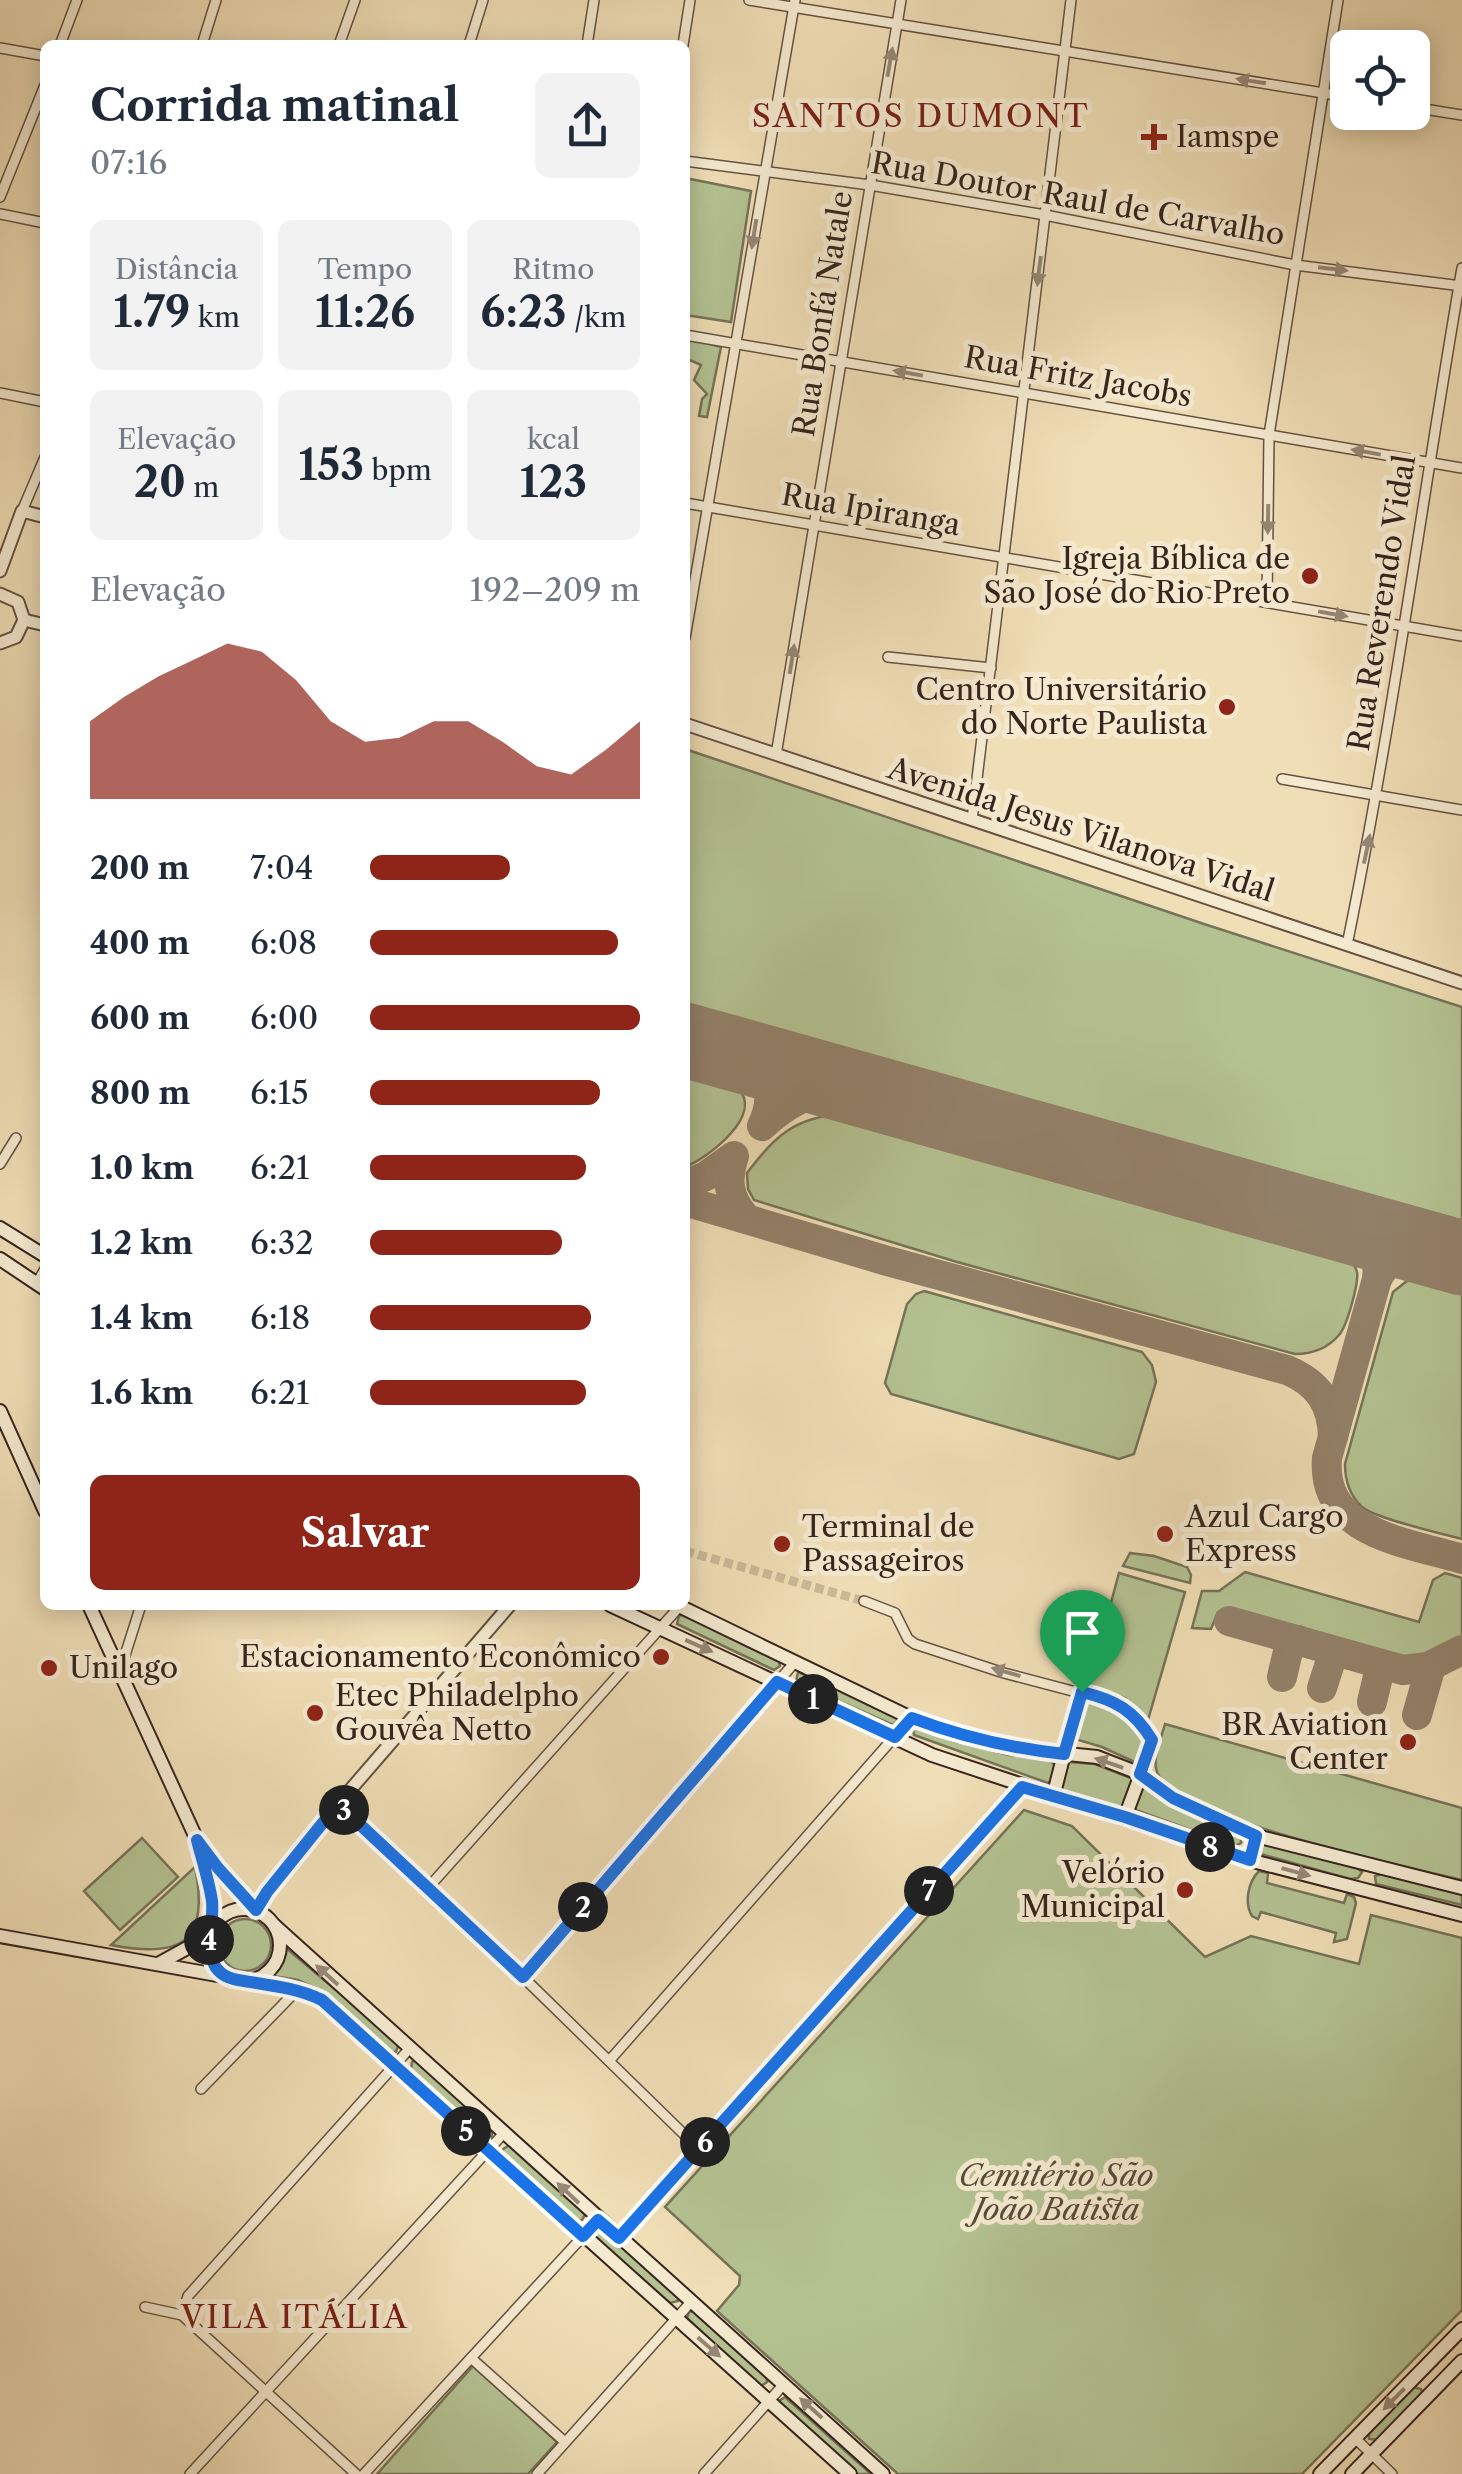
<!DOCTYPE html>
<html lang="pt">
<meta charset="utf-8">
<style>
:root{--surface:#fff;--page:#f2f2f3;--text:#1f2937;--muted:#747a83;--accent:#8f2418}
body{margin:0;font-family:"Libre Caslon Text",serif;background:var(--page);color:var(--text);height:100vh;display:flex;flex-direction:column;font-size:38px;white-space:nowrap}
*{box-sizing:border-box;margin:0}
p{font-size:32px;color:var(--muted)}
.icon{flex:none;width:55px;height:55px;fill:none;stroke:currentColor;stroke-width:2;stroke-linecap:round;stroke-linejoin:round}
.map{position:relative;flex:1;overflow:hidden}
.panel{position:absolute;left:40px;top:40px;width:650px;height:1570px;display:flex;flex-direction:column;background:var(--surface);border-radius:15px;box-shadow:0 5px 25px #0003}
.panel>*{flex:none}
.tools{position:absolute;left:1330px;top:30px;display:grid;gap:20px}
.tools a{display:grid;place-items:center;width:100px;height:100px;border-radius:15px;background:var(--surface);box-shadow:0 5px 25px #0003;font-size:50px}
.pin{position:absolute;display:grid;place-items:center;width:85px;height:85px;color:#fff;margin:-102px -42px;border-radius:50% 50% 50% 0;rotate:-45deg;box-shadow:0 0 10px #0007}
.pin .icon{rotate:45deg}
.km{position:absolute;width:50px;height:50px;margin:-25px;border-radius:50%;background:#222;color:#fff;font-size:28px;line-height:50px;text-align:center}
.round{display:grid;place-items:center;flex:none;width:105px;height:105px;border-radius:15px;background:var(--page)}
.overview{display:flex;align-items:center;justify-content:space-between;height:170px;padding:0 50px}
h1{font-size:45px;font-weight:700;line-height:75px}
.figures{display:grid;grid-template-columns:repeat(3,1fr);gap:15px;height:170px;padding:10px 50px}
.figures div{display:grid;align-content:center;border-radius:15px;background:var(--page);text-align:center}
.figures b{font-size:42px;font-weight:700}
.figures small{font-size:28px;font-weight:400}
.figures p{font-size:28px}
.chart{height:280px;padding:20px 50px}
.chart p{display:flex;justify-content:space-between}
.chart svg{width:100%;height:180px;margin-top:10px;fill:var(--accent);opacity:.7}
.primary-button{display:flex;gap:20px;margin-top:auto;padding:20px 50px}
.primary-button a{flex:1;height:115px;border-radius:15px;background:var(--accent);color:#fff;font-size:40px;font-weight:700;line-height:115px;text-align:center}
ul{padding:0 50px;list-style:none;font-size:32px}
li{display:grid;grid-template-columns:160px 120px 1fr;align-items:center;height:75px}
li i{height:25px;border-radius:12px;background:var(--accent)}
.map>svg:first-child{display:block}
</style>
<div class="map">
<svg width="1462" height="2474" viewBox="0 0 1462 2474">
<rect width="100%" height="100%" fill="#f0deb6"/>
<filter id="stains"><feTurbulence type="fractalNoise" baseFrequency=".002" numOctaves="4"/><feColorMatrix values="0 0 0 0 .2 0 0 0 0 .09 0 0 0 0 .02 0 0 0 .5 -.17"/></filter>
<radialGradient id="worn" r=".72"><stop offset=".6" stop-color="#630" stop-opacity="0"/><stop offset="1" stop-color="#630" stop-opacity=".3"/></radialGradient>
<g fill="#b4c292" stroke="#757358" stroke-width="2.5">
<polygon points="685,178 751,191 731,322 685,315"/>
<polygon points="685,337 721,347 707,417 699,416 702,399 707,394 694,380 701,365 685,358"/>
<polygon points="685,749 1207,925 1462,1007 1462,1227 1053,1115 799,1039 685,1009"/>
<path d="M685 1069C700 1074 726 1077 737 1087 766 1114 708 1158 685 1167Z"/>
<path d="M845 1113 1017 1166 1342 1254C1348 1258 1355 1264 1357 1272 1359 1283 1347 1326 1339 1335 1328 1348 1312 1354 1295 1354L957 1262 754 1200 748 1189 747 1173C777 1134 794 1118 845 1113Z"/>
<path d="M1426 1276 1462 1286V1539C1443 1534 1373 1518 1362 1507 1349 1495 1345 1480 1345 1464L1393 1292 1407 1281Z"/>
<polygon points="924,1291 1142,1352 1152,1365 1156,1382 1134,1454 1119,1459 891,1394 885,1383 907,1304 916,1294"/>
<polygon points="1130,1553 1154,1556 1187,1567 1191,1575 1190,1583 1123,1566"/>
<polygon points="1245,1572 1419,1622 1433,1580 1445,1573 1462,1578 1462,1642 1418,1662 1392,1661 1218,1612 1211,1629 1192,1628 1202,1591 1219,1591"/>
<polygon points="1119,1573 1185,1592 1148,1720 1125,1698 1089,1684"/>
<polygon points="684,1614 779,1661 780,1666 774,1670 677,1624 679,1616"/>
<polygon points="798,1672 897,1716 898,1720 893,1725 796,1682"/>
<path d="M1086 1698C1113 1705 1129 1716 1146 1739L1137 1763 1102 1747 1075 1739Z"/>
<path d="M1165 1724 1462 1808V1880C1404 1866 1188 1821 1159 1776 1150 1762 1161 1739 1165 1724Z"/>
<polygon points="917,1726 979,1747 1046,1757 1055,1765 1053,1779 1048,1783 914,1735 913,1728"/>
<polygon points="1068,1762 1095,1764 1133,1779 1121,1810 1060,1793"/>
<path d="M1146 1787 1199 1819 1241 1835V1843L1235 1846 1136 1810C1134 1800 1137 1792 1146 1787Z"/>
<polygon points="1024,1810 1072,1826 1205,1957 1251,1936 1359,1964 1371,1915 1462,1938 1462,2310 1302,2474 898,2474 717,2311 739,2285 740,2276 665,2207"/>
<polygon points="142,1838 178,1877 120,1930 84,1891"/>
<polygon points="1259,1839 1357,1868 1362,1872 1358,1878 1350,1879 1257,1853 1255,1850"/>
<path d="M195 1867C210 1942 182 1959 111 1945Z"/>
<path d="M1259 1871 1268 1873 1267 1883 1344 1903 1347 1894 1354 1897 1356 1903 1347 1939 1334 1942 1336 1933 1261 1912 1258 1919 1252 1916C1244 1903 1248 1882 1259 1871Z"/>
<polygon points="1381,1874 1462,1894 1462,1905 1376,1884 1375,1876"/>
<circle cx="245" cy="1945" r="26"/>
<polygon points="286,1948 399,2043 396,2052 389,2052 324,1992 298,1980 273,1976 284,1959"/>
<polygon points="415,2060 492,2127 492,2136 486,2138 411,2070 412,2062"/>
<polygon points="509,2145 581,2210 585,2215 582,2220 577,2221 503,2155 502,2150"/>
<polygon points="601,2228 678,2297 678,2301 670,2303 596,2238 594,2235"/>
<polygon points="694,2311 767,2378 767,2382 760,2387 687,2318 689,2312"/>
<polygon points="473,2366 557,2442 528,2474 377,2474"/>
<polygon points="1413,2387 1421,2389 1422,2393 1377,2440 1369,2439 1369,2431"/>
<polygon points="785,2397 871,2474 857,2474 780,2405 779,2401"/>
</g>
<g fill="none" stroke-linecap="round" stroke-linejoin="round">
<g stroke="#93816a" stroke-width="30">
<path d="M739 1054C769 1073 777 1094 762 1126 800 1092 822 1087 872 1091"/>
<path d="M685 1185 706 1176 734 1156C726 1181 728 1198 746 1218"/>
<path d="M685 1201 884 1260 1287 1370C1318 1383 1332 1403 1333 1437"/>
<path d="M1347 1226C1369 1239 1380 1254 1377 1279 1390 1256 1404 1247 1431 1250"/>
<path d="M1377 1279 1327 1458C1321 1534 1406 1542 1462 1559"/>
<polyline points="1229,1621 1403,1670 1428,1667 1462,1650"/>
<polyline points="1282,1677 1289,1647 1298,1640"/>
<polyline points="1322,1688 1331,1660 1337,1654"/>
<polyline points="1372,1702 1379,1672 1386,1667"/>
<polyline points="1417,1715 1431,1666"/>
</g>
<polyline stroke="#93816a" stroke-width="75" points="685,1040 1462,1258"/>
<polyline stroke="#cbb997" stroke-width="9" stroke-dasharray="9 4.5" stroke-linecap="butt" points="685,1551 864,1601"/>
<g stroke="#645243" stroke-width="12">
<g id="minor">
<polyline points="749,0 1348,97"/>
<polyline points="60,45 77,0"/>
<polyline points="202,45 216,0"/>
<polyline points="339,45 355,0"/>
<polyline points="469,45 483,0"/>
<polyline points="587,45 594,0"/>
<polyline points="683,45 690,0"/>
<polyline points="0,48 45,56"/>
<polyline points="1412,107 1462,115"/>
<polyline points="685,161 870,185 1045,215 1295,265 1462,286"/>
<polyline points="0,197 45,85"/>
<polyline points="0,214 45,223"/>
<polyline points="685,335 1462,468"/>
<polyline points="0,393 45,402"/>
<polyline points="685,503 1462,636"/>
<polyline points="22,511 45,457"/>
<polyline points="1267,602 1269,435 1338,0"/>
<polyline points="685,638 795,0"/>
<polyline points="888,657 991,668"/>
<polyline points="776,755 901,0"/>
<polyline points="1282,779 1462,810"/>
<polyline points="972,820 1071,0"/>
<path d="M1347 945C1393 720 1423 494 1462 268"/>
<polyline points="0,1164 16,1138"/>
<polyline points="37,1283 45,1269"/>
<polyline points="864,1601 895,1613 908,1639 915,1644 1004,1673 1118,1703 1135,1716 1152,1740 1141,1774"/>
<polyline points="120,1671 141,1605"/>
<polyline points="1064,1754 1082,1692"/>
<polyline points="338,1804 523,1977 699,2149"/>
<polyline points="428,1888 680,1606"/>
<polyline points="523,1977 795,1662"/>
<polyline points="609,2061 911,1718"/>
<polyline points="201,2089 297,1990"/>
<polyline points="145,2307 182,2315 356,2474"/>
<polyline points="182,2315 188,2296 410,2048"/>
<polyline points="471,2358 565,2442"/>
<polyline points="1355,2438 1392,2474"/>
<polyline points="190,2474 504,2133"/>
<polyline points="364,2474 598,2220"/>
<polyline points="537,2474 691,2302"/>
<polyline points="704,2474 784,2384"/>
</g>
</g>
<g stroke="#645243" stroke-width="15">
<g id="tertiary">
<polyline points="0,571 22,511 45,517"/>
<polyline points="0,594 18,602 24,620 16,637 0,643"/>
<polyline points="24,620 45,625"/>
<polyline points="685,724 1462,983"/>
<polyline points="256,1910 267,1891 338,1804 510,1605"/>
<polyline points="619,2239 1022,1787"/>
</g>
</g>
<g stroke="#36241d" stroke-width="16">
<g id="secondary">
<polyline points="0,1228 45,1256"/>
<polyline points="0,1259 45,1289"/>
<polyline points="0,1411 45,1511"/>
<polyline points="89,1605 197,1840 209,1889 213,1925"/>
<polyline points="610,1605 932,1755 1249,1860 1462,1915"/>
<polyline points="677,1605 911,1718 957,1735 1009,1748 1097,1757 1141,1774 1173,1798 1256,1836 1462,1888"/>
<polyline points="1053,1797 1064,1754"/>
<polyline points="1125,1817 1141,1774"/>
<polyline points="202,1846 255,1910"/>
<circle cx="244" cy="1945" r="36"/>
<polyline points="275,1926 883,2474"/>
<polyline points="0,1936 228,1977"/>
<polyline points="158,1964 209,1936"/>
<polyline points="251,1981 297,1990 322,2000 850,2474"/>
<polyline points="1320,2474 1462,2329"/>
<polyline points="1352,2474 1462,2361"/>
</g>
</g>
<use href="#minor" stroke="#f5ead0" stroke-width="9"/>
<use href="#tertiary" stroke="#f5ead0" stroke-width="11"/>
<use href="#secondary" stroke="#f5ead0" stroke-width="12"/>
</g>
<defs><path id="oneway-solid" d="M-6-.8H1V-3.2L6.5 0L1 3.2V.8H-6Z" transform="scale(2.5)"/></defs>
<g fill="#968776">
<use href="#oneway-solid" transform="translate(890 62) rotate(-80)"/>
<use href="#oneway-solid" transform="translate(1251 81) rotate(-171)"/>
<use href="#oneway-solid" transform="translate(754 234) rotate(99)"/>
<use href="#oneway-solid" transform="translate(1333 269) rotate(7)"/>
<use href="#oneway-solid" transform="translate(1039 271) rotate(97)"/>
<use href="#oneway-solid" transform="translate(908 373) rotate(-170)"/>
<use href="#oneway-solid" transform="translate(1366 452) rotate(-170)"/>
<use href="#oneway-solid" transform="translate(1268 519) rotate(91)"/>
<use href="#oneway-solid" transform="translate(1333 614) rotate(10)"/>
<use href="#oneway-solid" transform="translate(792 659) rotate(-81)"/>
<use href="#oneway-solid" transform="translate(1367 849) rotate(-78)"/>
<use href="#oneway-solid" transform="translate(699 1646) rotate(24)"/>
<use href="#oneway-solid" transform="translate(1006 1672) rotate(-164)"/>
<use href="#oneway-solid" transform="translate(1109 1763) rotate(-161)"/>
<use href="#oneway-solid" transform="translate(1296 1872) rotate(15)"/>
<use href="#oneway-solid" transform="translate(327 1975) rotate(-138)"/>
<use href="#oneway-solid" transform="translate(568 2193) rotate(-137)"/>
<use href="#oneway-solid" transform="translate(709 2347) rotate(41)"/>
<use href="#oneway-solid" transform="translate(1394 2399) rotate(135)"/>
<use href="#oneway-solid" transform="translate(811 2408) rotate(-138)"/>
</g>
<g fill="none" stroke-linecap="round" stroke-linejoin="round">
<g stroke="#fff" stroke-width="20">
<path id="route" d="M777 1682 895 1737 912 1718C962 1737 1010 1748 1064 1754L1082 1692C1115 1700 1134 1710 1152 1740L1140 1774 1173 1798 1256 1836 1250 1860 1125 1817 1022 1787 619 2238 598 2220 583 2236 322 2000C295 1987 266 1985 238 1980 196 1973 215 1929 212 1901 209 1881 202 1860 197 1840L218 1868 256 1910 267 1892 338 1804 523 1977Z"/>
</g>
<use href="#route" stroke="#1a73e8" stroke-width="12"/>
</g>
<g fill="#8f2418" stroke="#f5ead0" stroke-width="4">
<path d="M1149 122h10v10h10v10h-10v10h-10v-10h-10v-10h10z"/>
<circle cx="1310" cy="576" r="10"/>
<circle cx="1227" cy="707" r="10"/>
<circle cx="1165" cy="1534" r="10"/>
<circle cx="782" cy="1544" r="10"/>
<circle cx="661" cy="1657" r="10"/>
<circle cx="49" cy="1668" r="10"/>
<circle cx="315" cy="1713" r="10"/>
<circle cx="1408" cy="1742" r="10"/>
<circle cx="1185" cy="1890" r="10"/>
</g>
<g text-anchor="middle" stroke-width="10" stroke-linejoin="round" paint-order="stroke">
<g font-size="30" fill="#36241d" stroke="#f5ead0" text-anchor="start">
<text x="1176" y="147">Iamspe</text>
<text x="1290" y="569" text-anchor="end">Igreja Bíblica de<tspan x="1290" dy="34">São José do Rio Preto</tspan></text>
<text x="1207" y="700" text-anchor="end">Centro Universitário<tspan x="1207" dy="34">do Norte Paulista</tspan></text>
<text x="1185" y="1527">Azul Cargo<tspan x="1185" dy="34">Express</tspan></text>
<text x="802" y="1537">Terminal de<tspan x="802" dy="34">Passageiros</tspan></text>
<text x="641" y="1667" text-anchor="end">Estacionamento Econômico</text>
<text x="69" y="1678">Unilago</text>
<text x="335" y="1706">Etec Philadelpho<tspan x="335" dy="34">Gouvêa Netto</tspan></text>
<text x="1388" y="1735" text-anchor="end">BR Aviation<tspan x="1388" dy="34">Center</tspan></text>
<text x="1165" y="1883" text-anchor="end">Velório<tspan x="1165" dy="34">Municipal</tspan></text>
</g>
<g font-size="30" fill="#36241d" stroke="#f5ead0">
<text transform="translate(1078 199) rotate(10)" y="10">Rua Doutor Raul de Carvalho</text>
<text transform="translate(823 314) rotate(-81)" y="10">Rua Bonfá Natale</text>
<text transform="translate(1078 377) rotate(10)" y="10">Rua Fritz Jacobs</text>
<text transform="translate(871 510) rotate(10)" y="10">Rua Ipiranga</text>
<text transform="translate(1382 603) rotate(-81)" y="10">Rua Reverendo Vidal</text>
<text transform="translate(1081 830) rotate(18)" y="10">Avenida Jesus Vilanova Vidal</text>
</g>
<g font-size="30" font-style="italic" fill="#564c3a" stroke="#f5ead0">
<text x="1056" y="2186">Cemitério São<tspan x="1056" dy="34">João Batista</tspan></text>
</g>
<g font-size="32" letter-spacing="2.5" fill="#7a1f14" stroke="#f5ead0">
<text x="921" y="127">SANTOS DUMONT</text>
<text x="295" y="2328">VILA ITÁLIA</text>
</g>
</g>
<rect width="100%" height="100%" filter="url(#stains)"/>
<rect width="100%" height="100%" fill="url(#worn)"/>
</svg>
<div class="tools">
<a><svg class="icon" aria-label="locate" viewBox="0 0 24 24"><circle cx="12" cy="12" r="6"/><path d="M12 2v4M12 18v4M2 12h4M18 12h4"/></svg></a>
</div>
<div class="pin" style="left:1082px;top:1692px;background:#1e9e55"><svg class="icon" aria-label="arrive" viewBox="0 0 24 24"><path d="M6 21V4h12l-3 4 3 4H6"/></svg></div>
<b class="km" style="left:813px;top:1699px">1</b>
<b class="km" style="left:583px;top:1907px">2</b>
<b class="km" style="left:344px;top:1810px">3</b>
<b class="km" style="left:209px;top:1940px">4</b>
<b class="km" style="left:466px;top:2131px">5</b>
<b class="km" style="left:705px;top:2142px">6</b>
<b class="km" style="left:929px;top:1891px">7</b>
<b class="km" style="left:1210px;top:1847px">8</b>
<section class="panel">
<div class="overview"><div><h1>Corrida matinal</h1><p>07:16</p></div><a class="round"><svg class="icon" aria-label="share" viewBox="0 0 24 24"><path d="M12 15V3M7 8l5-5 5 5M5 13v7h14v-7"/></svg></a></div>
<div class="figures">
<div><p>Distância</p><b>1.79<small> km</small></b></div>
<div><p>Tempo</p><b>11:26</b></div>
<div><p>Ritmo</p><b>6:23<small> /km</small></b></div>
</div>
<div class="figures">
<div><p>Elevação</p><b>20<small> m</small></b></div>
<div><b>153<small> bpm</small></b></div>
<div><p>kcal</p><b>123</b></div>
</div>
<div class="chart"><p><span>Elevação</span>192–209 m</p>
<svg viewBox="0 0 160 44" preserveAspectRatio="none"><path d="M0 44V25L10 19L20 14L30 10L40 6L50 8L60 15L70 25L80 30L90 29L100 25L110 25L120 30L130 36L140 38L150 32L160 25V44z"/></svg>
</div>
<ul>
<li><b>200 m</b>7:04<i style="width:52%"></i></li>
<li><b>400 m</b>6:08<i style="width:92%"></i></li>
<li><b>600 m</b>6:00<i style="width:100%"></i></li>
<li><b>800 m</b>6:15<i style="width:85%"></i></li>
<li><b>1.0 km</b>6:21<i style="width:80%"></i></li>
<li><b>1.2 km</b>6:32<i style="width:71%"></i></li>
<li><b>1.4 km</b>6:18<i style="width:82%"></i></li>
<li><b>1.6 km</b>6:21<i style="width:80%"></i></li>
</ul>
<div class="primary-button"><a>Salvar</a></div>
</section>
</div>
